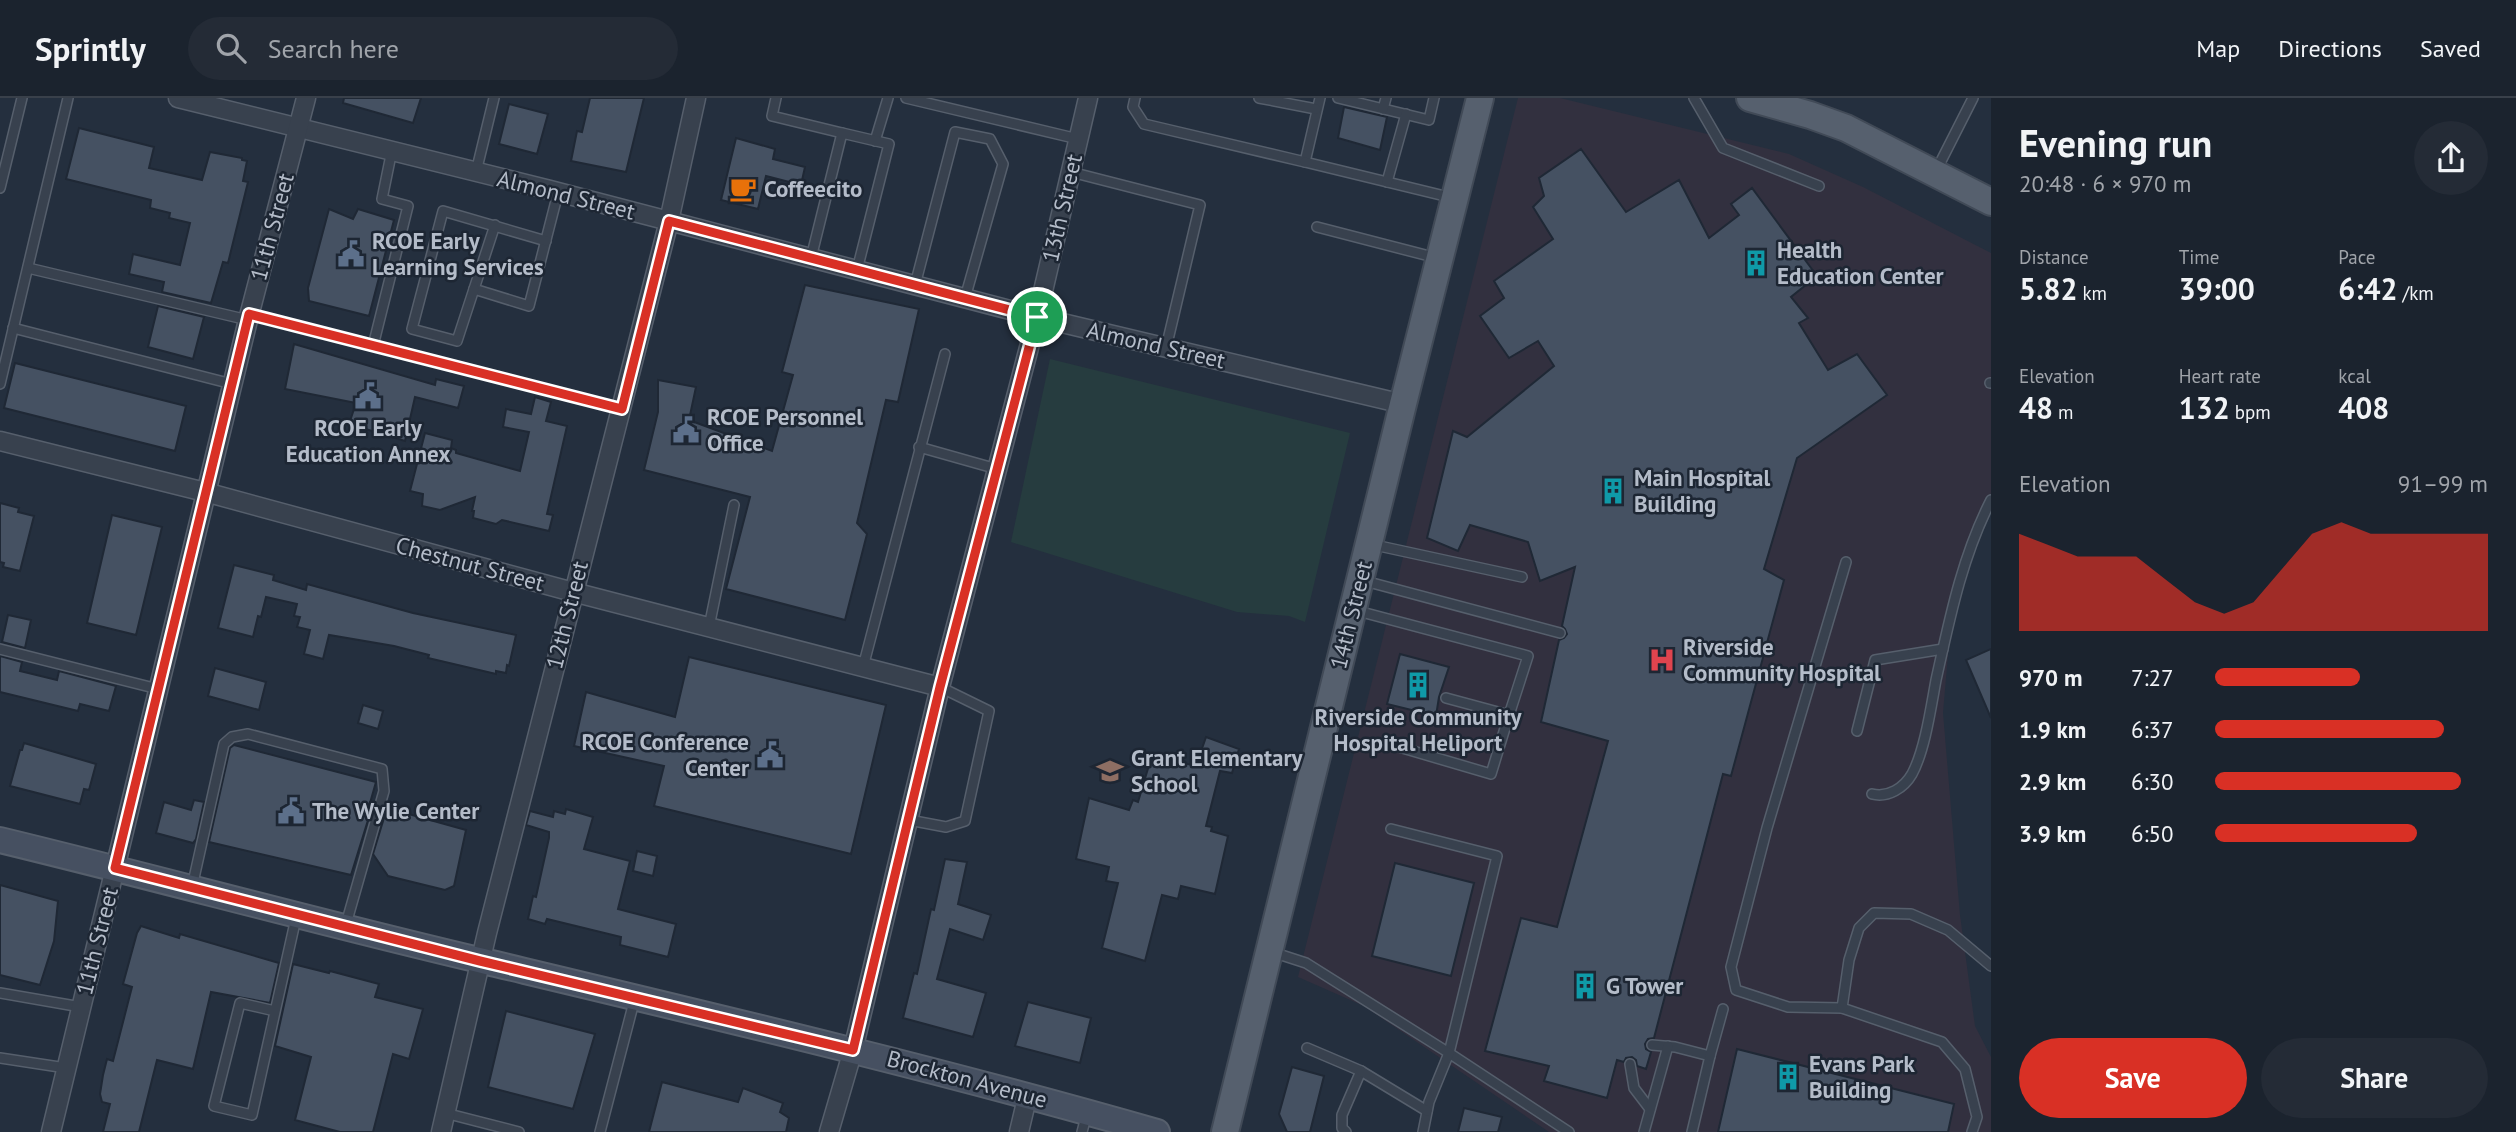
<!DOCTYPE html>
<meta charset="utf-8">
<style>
:root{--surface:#1b232e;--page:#242b36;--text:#f1f3f6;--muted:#a0a4aa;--line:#39404a;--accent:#d93025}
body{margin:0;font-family:"PT Sans",sans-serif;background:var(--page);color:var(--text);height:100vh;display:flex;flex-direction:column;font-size:26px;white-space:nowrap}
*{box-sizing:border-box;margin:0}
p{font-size:23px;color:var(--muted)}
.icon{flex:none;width:38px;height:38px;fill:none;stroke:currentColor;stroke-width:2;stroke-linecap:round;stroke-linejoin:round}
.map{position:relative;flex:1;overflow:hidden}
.sheet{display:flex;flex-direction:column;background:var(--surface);width:525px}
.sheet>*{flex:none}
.pin{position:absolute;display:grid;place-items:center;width:60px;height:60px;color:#fff;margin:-30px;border:4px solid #fff;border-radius:50%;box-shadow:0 2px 7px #0007}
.round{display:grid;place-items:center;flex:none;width:74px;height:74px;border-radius:37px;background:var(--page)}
.summary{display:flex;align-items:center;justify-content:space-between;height:119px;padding:0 28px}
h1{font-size:38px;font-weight:600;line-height:52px}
.metrics{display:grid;grid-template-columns:repeat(3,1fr);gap:10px;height:119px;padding:7px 28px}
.metrics div{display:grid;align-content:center}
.metrics b{font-size:30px;font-weight:600}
.metrics small{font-size:19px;font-weight:400}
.metrics p{font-size:19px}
.chart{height:196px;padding:14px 28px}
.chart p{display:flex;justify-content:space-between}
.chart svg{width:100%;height:126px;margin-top:7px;fill:var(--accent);opacity:.7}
.button{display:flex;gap:14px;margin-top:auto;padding:14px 28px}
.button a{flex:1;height:80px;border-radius:42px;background:var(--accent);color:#fff;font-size:28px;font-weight:600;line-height:80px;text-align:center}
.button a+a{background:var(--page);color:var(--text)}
ul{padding:0 28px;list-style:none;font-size:23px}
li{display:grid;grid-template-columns:112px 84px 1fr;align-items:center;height:52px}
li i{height:18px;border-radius:9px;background:var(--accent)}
header{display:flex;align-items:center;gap:42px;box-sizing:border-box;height:98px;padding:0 35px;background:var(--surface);border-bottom:2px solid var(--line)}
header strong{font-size:33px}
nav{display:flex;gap:38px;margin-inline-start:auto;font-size:24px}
.search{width:490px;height:63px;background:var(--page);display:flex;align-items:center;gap:18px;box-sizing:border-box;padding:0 24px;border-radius:38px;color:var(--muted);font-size:26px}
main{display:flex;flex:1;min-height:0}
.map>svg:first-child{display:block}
</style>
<header>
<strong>Sprintly</strong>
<div class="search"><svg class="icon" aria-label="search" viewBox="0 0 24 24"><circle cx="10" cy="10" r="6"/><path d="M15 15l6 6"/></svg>Search here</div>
<nav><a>Map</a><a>Directions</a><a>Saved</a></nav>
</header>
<main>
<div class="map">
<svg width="1991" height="1034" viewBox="0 0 1991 1034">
<rect width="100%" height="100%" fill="#242f3e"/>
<polygon fill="#32303f" points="1518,0 1560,0 1789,56 1863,89 1991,155 1991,402 1952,510 1943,615 1960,817 1975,928 1991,959 1991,1034 1549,1034 1364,908 1298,879"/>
<polygon fill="#263c3f" points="1050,261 1350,335 1305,524 1289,518 1237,514 1011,444"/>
<g fill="#455162" stroke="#1f2835" stroke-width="2">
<polygon points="344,0 421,0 413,25 343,5"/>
<polygon points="590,0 644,0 626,74 571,63 577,33 582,34"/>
<polygon points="509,6 548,16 537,56 499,46"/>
<polygon points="1344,9 1387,19 1380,52 1338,40"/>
<polygon points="79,30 154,49 149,70 202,82 210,54 242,60 242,62 247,63 243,83 248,84 228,165 223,164 211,205 162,194 164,184 129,176 133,156 180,167 190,125 169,120 170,115 150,110 151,102 66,81"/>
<polygon points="736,40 775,51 773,61 805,69 801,87 766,78 758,111 721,102"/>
<polygon points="1581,51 1626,114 1679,82 1709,140 1739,117 1731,106 1752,90 1817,178 1791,199 1808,220 1799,225 1828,272 1857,256 1887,297 1797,360 1764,471 1784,482 1731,678 1723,676 1654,940 1648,941 1645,946 1646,951 1651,954 1646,971 1637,968 1636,962 1632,959 1626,960 1624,964 1617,962 1607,1000 1544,983 1549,968 1485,953 1521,820 1557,829 1608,643 1541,624 1559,542 1564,540 1567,536 1565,531 1562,528 1575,469 1540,483 1528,444 1470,427 1458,453 1427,440 1453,333 1467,339 1554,268 1538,243 1509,260 1480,218 1504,200 1494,183 1553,141 1533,109 1544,98 1539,80"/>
<polygon points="329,111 353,121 358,111 394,122 369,218 309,203 308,190"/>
<polygon points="805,187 919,211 898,304 886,302 857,425 867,436 845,522 726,491 750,399 644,372 658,314 658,282 696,289 689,322 772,353 793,277 782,274"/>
<polygon points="158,208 204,219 193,261 148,249"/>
<polygon points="294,246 435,287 436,281 464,288 458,310 415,299 405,343 349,326 356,305 285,291"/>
<polygon points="15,265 186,308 175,353 4,310"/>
<polygon points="535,299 551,304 546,323 567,328 547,416 553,417 549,433 502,422 496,426 473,420 474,413 472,413 475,399 440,412 422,408 423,396 410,393 425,335 452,342 451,350 456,352 456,355 520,373 529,334 503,329 506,311 531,316"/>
<polygon points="0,405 19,410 18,414 34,418 20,473 3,469 4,465 0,464"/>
<polygon points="112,417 162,429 136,537 87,525"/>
<polygon points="234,467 274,477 273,482 306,492 307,486 413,515 516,537 509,568 507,567 506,575 496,573 496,576 428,560 429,557 394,548 329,537 323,561 304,556 310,532 297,529 300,519 294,518 297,506 266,499 261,519 258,518 253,539 218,530"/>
<polygon points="8,517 31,522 25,550 2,544"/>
<polygon points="1991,551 1991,620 1966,562"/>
<polygon points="1400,556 1449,569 1439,599 1436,618 1387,606"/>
<polygon points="0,558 22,564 20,573 57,582 59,573 116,588 109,613 80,606 78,613 0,594"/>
<polygon points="689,559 886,607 851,756 654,708 664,668 574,648 586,594 675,619"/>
<polygon points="215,570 266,584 259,612 208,598"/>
<polygon points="363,607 383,613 378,631 358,625"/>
<polygon points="1206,639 1239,651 1232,675 1220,673 1206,728 1212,729 1211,733 1228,738 1215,796 1181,788 1178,801 1162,797 1145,863 1102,850 1118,785 1106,783 1109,769 1076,761 1089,700 1129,712 1133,702 1138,704 1152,657 1196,668"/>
<polygon points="24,645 96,666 89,692 84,691 80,706 10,688 20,652 22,652"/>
<polygon points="234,647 376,684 370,705 373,706 351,777 209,744 230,650"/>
<polygon points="194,702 204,704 196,741 193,745 156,735 164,704 191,712"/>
<polygon points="387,710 466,732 454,788 445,792 388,778 373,756"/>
<polygon points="566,711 593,719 584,751 630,763 618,811 676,826 668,859 620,847 621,839 547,821 545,826 528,821 533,798 536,799 549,740 549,734 526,727 530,713 553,719 554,713 565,716"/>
<polygon points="637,753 657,758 653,778 633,773"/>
<polygon points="945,761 967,764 958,806 991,817 983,842 950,831 937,881 986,895 973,939 903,920 914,875 917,876 931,811 934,812"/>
<polygon points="1395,765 1474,785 1451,878 1372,858"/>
<polygon points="0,787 58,803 54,843 40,887 0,877"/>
<polygon points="141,828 179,840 180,836 279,865 270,905 211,894 193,971 157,962 139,1034 103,1034 110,1006 102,1004 100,996 103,977 107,961 113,963 132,889 123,886 137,835"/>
<polygon points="293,866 329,875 330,873 379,886 375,899 423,911 409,961 393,956 373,1034 340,1034 295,1022 311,959 275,948"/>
<polygon points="1028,904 1091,920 1080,965 1015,948"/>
<polygon points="506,913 595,936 573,1011 488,989"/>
<polygon points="1737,951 1954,1006 1948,1034 1718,1034"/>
<polygon points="1292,969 1324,978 1310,1034 1287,1034 1279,1016"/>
<polygon points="662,984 738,1004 743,990 783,1005 780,1014 789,1020 786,1034 649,1034"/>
<polygon points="1464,1010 1502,1019 1498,1034 1458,1034"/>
</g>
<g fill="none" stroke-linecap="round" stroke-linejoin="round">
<g stroke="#565f6c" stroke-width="12">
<g id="service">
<polyline points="776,0 772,18 842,35"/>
<polyline points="906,0 1078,41"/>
<polyline points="1135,0 1133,9 1144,26 1305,64 1320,0"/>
<polyline points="1259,0 1316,11"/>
<polyline points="1338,0 1429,22 1434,0"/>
<polyline points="1694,0 1723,50 1819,88"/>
<polyline points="1383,11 1386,0"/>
<polyline points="875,43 888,0"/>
<polyline points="1305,64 1453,100"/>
<polyline points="1936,73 1973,0"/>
<polyline points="476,74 494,0"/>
<polyline points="1071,74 1200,107 1166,250"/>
<polyline points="1387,84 1406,16"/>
<polyline points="0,90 22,0"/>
<polyline points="495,127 474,191 529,208 558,95"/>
<polyline points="1317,129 1437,160"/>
<polyline points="811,160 842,35 889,46 857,172"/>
<polyline points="28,170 248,222"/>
<polyline points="915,187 955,34 990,41 1003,66 965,200"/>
<polyline points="474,191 457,243 412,231 443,113 546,143"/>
<polyline points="249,216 622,311"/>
<polyline points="13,230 232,286"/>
<polyline points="373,248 408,108 382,101 392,52"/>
<polyline points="1990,285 1991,285"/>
<polyline points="0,286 68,0"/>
<polyline points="919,349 997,371"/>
<polyline points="1370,446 1522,479"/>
<polyline points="1361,482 1560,535"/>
<polyline points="1354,512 1528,558 1509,617 1446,600"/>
<polyline points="709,529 734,407"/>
<polyline points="0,551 158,591"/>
<polyline points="863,569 945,256"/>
<polyline points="1857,633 1875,562 1943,551"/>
<polyline points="1389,646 1491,676 1509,617"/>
<path d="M1872 696C1888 700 1904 690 1912 676 1925 652 1931 609 1936 582 1950 519 1962 459 1991 402"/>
<polyline points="909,722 946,729 965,723 989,613 940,589"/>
<polyline points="1391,731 1497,758 1449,955 1569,1034"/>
<polyline points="192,789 224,646 232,639 248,636 382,671 384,693 346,826"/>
<polyline points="1272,854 1306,865 1449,955 1429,1004 1423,1034"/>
<polyline points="0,895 81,909"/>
<polyline points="1842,910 1788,909 1736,892 1731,869 1767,730 1846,464"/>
<polyline points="275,913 240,905 214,1008 252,1017 296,820"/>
<polyline points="1652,947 1675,949 1710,958 1692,1034"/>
<polyline points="1307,950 1361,973 1342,1017 1342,1030 1346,1034"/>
<polyline points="1710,958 1723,911"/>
<polyline points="0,960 66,970"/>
<polyline points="1630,966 1634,990 1650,1011"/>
<polyline points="1361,973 1427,1013"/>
<polyline points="445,1015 519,1034"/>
<polyline points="600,1034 635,900"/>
<polyline points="1082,1034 1087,1015"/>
<polyline points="1644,1034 1668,948"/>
<polyline points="1972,1034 1977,1019 1965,971 1942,944 1842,910 1849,862 1859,830 1874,815 1911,816 1948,832 1991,868"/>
</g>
</g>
<g stroke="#565f6c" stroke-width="21">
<g id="minor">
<polyline points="178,0 550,92 1037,219 1403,306"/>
<polyline points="0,343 205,394 573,494 940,589"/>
<polyline points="51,1034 248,222 306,0"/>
<polyline points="441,1034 487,835 669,123 696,0"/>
<polyline points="829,1034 853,952 940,589 1037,219 1088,0"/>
<polyline points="1019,1034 1028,996"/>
</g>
</g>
<g stroke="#565f6c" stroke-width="28">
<path id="secondary" d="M0 742C161 781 321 825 483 863 709 917 934 970 1157 1034"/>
</g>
<g stroke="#414a57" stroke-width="30">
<g id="primary">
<polyline points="1750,0 1810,17 1846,30 1991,104"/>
<polyline points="1225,1034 1403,306 1480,0"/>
</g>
</g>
<use href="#service" stroke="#38414e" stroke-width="9"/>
<use href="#minor" stroke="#38414e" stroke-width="18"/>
<use href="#secondary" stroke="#465061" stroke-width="24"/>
<use href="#primary" stroke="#56606e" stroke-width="26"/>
</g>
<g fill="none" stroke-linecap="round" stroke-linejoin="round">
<g stroke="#fff" stroke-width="14">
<polygon id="route" points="669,123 1037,219 940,589 853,952 480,863 115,770 249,216 622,311"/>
</g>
<use href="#route" stroke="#d93025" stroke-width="9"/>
</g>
<defs>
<g id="cafe-bare" transform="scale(2.1)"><path d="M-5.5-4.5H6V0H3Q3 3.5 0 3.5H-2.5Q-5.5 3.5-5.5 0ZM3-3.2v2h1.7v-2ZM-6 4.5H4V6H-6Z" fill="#e8710a" stroke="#1d2633" stroke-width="2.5" paint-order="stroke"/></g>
<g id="civic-bare" transform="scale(2.1)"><path d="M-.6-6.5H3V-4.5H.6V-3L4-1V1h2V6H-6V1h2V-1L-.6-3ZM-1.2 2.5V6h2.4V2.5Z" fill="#5c6f8a" stroke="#1d2633" stroke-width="2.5" paint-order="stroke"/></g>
<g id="building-bare" transform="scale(2.1)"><path d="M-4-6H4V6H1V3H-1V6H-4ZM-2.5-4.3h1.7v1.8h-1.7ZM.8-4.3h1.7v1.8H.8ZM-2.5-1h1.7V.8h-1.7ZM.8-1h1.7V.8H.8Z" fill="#0f9aa8" stroke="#1d2633" stroke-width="2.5" paint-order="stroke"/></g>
<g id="hospital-bare" transform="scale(2.1)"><path d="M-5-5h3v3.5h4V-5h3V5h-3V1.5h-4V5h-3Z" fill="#e0444e" stroke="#1d2633" stroke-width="2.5" paint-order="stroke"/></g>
<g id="school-bare" transform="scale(2.1)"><path d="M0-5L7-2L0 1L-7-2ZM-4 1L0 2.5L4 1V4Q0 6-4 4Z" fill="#8d6e63" stroke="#1d2633" stroke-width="2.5" paint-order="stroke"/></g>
</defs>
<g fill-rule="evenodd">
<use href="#cafe-bare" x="743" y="91"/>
<use href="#civic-bare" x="351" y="156"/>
<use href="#building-bare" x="1756" y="165"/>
<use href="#civic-bare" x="368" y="298"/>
<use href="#civic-bare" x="686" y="332"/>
<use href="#building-bare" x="1613" y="393"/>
<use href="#hospital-bare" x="1662" y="562"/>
<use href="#building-bare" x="1418" y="587"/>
<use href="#civic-bare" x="770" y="657"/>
<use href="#school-bare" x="1110" y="673"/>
<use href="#civic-bare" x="291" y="713"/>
<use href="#building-bare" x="1585" y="888"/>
<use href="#building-bare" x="1788" y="979"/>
</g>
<g text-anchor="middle" stroke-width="5" stroke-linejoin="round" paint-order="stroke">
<g font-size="23" font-weight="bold" fill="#b4bcc9" stroke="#1d2633" text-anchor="start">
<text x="764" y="99">Coffeecito</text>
<text x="372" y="151">RCOE Early<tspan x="372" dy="26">Learning Services</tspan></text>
<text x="1777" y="160">Health<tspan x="1777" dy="26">Education Center</tspan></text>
<text x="707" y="327">RCOE Personnel<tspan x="707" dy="26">Office</tspan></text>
<text x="368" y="338" text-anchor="middle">RCOE Early<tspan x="368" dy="26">Education Annex</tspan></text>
<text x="1634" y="388">Main Hospital<tspan x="1634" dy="26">Building</tspan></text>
<text x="1683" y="557">Riverside<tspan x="1683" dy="26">Community Hospital</tspan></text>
<text x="1418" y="627" text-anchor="middle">Riverside Community<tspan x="1418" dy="26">Hospital Heliport</tspan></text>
<text x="749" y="652" text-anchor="end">RCOE Conference<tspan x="749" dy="26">Center</tspan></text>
<text x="1131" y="668">Grant Elementary<tspan x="1131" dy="26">School</tspan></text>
<text x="312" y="721">The Wylie Center</text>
<text x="1606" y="896">G Tower</text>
<text x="1809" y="974">Evans Park<tspan x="1809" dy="26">Building</tspan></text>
</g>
<g font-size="23" fill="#b4bcc9" stroke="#1d2633">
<text transform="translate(566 97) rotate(14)" y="8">Almond Street</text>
<text transform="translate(1062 110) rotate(-77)" y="8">13th Street</text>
<text transform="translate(272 129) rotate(-75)" y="8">11th Street</text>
<text transform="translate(1156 247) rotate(13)" y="8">Almond Street</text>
<text transform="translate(470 466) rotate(15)" y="8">Chestnut Street</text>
<text transform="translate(567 517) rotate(-76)" y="8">12th Street</text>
<text transform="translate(1351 517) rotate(-76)" y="8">14th Street</text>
<text transform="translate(97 843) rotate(-76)" y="8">11th Street</text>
<text transform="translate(967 981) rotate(15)" y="8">Brockton Avenue</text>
</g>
</g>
</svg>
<div class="pin" style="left:1037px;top:219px;background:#1e9e55"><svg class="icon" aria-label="arrive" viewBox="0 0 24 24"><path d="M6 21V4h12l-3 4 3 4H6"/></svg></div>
</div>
<section class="sheet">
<div class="summary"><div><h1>Evening run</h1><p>20:48 · 6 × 970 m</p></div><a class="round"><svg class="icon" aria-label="share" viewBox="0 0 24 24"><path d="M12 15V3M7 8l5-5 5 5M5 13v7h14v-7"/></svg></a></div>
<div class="metrics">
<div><p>Distance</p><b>5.82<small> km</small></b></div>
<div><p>Time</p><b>39:00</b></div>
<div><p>Pace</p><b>6:42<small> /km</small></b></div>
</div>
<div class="metrics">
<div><p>Elevation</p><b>48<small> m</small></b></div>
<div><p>Heart rate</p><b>132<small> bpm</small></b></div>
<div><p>kcal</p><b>408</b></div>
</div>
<div class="chart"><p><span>Elevation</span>91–99 m</p>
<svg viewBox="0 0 160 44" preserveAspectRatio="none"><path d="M0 44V10L10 14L20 18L30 18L40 18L50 26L60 34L70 38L80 34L90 22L100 10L110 6L120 10L130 10L140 10L150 10L160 10V44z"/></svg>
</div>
<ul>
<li><b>970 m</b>7:27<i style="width:53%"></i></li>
<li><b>1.9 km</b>6:37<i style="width:84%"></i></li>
<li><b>2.9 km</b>6:30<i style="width:90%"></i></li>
<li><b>3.9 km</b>6:50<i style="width:74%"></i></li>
</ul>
<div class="button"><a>Save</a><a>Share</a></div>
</section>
</main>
